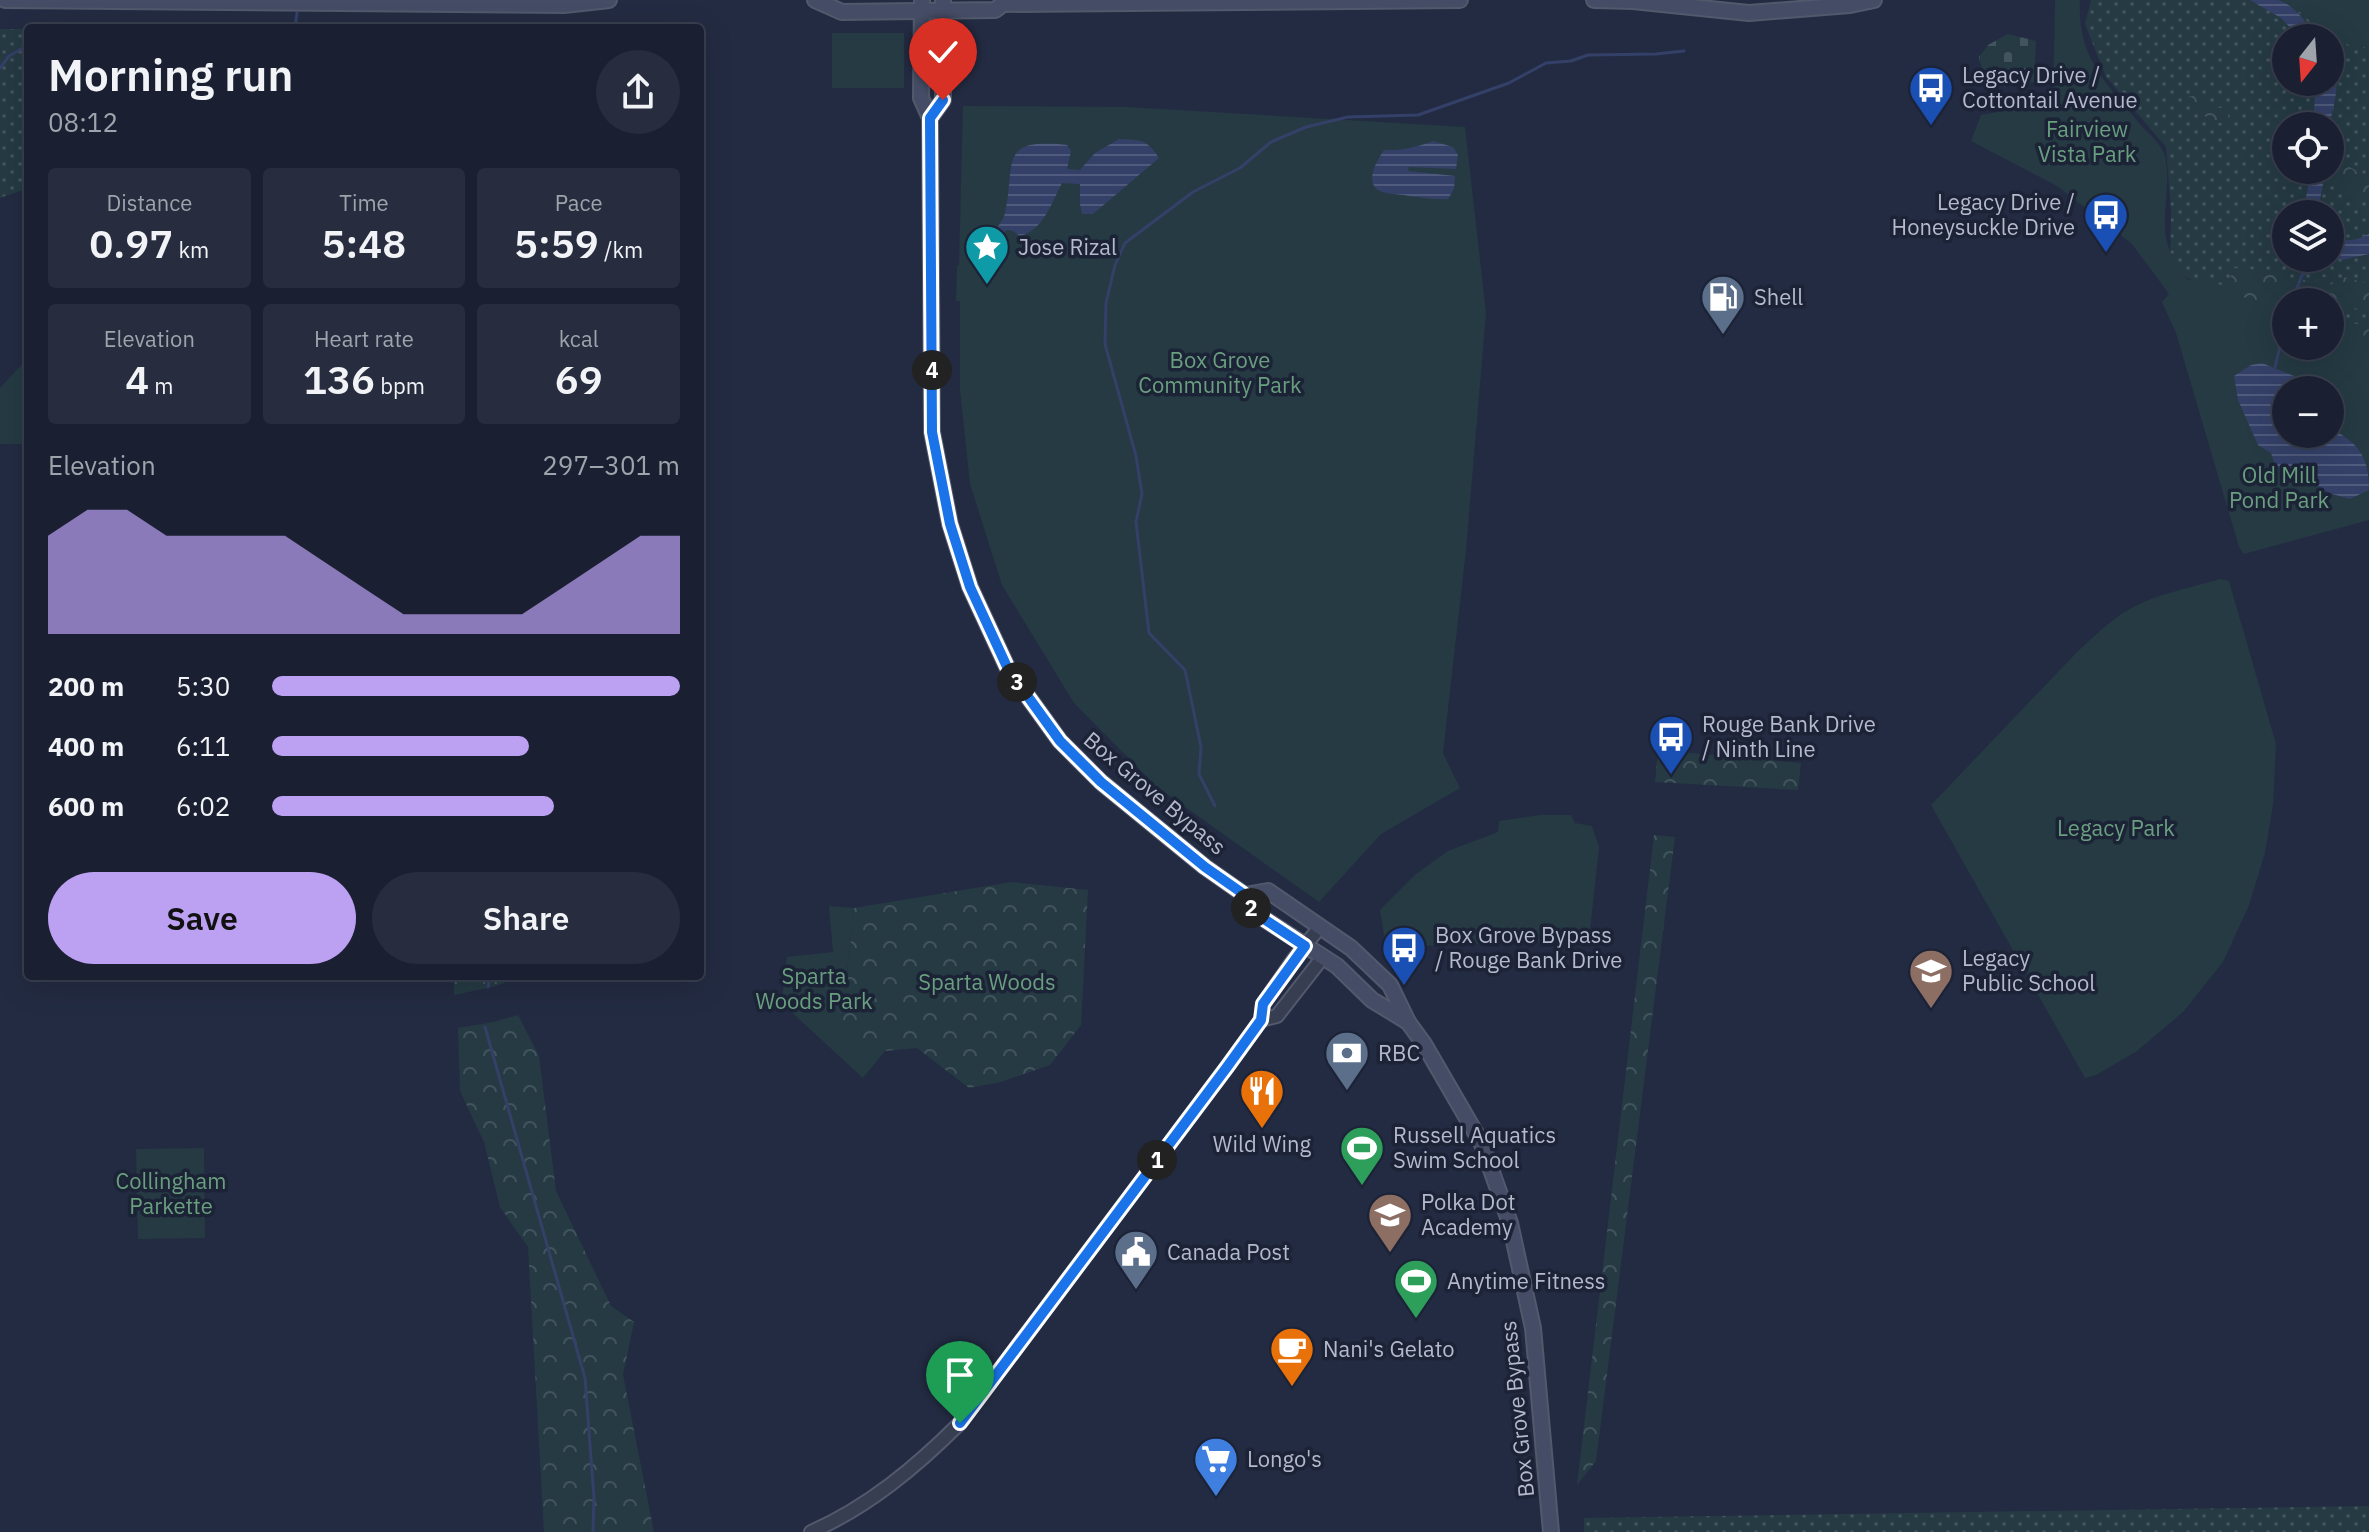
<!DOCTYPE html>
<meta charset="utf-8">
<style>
:root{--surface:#1a2032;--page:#272d3e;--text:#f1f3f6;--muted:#9fa3ac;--line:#383e4d;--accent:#bca0f2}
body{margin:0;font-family:"IBM Plex Sans",sans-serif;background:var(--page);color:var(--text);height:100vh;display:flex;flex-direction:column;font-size:30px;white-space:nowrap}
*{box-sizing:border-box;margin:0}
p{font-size:26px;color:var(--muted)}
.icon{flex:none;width:44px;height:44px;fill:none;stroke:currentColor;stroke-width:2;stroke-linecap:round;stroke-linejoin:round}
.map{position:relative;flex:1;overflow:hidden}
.drawer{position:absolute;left:24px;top:24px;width:680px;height:956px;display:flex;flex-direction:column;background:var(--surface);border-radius:8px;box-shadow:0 8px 32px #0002,0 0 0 2px var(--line)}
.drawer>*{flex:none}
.needle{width:52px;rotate:197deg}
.controls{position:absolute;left:2272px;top:24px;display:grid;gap:16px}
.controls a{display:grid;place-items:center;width:72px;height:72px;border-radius:50%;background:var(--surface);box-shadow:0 8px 32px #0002,0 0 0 2px var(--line);font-size:40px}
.pin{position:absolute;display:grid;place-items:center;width:68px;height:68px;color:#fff;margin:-82px -34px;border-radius:50% 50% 50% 0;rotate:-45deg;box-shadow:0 0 8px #0007}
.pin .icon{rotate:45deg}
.km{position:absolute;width:40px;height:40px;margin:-20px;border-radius:50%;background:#222;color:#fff;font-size:22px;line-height:40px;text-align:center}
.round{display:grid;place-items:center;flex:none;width:84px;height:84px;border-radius:42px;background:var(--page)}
.head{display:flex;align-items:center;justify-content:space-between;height:136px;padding:0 24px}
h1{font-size:44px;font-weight:600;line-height:60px}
.stats{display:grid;grid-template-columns:repeat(3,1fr);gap:12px;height:136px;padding:8px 24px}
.stats div{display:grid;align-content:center;border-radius:8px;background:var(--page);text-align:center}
.stats b{font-size:40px;font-weight:600}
.stats small{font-size:22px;font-weight:400}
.stats p{font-size:22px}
.chart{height:224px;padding:16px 24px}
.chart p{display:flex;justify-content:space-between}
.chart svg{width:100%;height:144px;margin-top:8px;fill:var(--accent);opacity:.7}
.primary-button{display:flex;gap:16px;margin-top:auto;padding:16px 24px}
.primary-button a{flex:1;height:92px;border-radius:48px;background:var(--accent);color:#111;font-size:32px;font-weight:600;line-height:92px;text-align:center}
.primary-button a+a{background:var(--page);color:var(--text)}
ul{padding:0 24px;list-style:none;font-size:26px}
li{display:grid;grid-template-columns:128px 96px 1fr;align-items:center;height:60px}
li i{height:20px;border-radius:10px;background:var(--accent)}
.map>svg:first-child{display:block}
</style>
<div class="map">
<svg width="2369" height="1532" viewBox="0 0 2369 1532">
<defs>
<pattern id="grass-dots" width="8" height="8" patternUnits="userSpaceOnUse" patternTransform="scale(2)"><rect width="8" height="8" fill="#253a43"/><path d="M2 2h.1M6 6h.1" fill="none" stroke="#42545d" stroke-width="1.8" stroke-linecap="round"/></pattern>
<pattern id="forest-crowns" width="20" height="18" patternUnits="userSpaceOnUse" patternTransform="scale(2)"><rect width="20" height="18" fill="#253a43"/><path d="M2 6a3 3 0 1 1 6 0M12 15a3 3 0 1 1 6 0" fill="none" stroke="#42545d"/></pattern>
<pattern id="cemetery-stones" width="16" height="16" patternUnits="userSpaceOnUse" patternTransform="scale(2)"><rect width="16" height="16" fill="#253a43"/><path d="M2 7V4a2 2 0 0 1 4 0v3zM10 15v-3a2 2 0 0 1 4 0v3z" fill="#42545d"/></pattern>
<pattern id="water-rules" width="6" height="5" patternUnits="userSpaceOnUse" patternTransform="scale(2)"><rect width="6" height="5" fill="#344068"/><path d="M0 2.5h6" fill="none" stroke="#4f5a7c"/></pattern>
</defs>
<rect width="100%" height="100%" fill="#232b42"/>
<g fill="url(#grass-dots)" fill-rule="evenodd">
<path d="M2091 0H2332L2369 27V361L2330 342V302H2286V323L2170 270 2171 211 2166 147 2106 77 2085 24ZM2286 38H2330V82H2286ZM2286 126H2330V170H2286ZM2286 214H2330V258H2286Z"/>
<polygon points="0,29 28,29 28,188 0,198"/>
<polygon points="2369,1506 2369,1532 1584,1532 1584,1518"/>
</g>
<g fill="url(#forest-crowns)">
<polygon points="2369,0 2369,51 2357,49 2343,42 2336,45 2330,45 2330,38 2324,38 2296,5"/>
<polygon points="2196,95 2214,107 2229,109 2228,118 2221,123 2197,113 2187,101 2188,97"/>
<polygon points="2340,161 2363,175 2369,176 2369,196 2358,201 2344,195 2336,175 2336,165"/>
<polygon points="2148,233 2165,236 2170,255 2186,279 2222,285 2228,282 2235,268 2278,272 2288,280 2296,276 2311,283 2316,282 2319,278 2327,277 2331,280 2324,288 2322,297 2328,286 2344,277 2369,284 2369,312 2328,301 2286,302 2286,346 2330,346 2330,315 2339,321 2369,326 2369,415 2352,404 2327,375 2304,357 2267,347 2230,346 2208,337 2137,241"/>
<polygon points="1658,750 1801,763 1798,790 1655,782"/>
<polygon points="1654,835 1675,837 1596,1461 1577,1485"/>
<polygon points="1012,882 1088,890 1081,1025 1050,1065 1001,1082 969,1088 917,1048 885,1051 873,1047 842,1020 854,908"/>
<polygon points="454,976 522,976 496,986 454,995"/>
<polygon points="518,1015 539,1056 556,1191 611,1306 634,1322 623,1375 654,1532 544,1532 528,1247 500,1207 484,1142 460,1091 458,1028 494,1022"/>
</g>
<polygon fill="url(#cemetery-stones)" points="2008,34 2036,41 2034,82 1987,89 1979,57 1988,45"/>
<g fill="#253a43" fill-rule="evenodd">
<path d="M2055 0H2080C2077 58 2106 83 2140 124 2147 132 2160 143 2164 153 2171 173 2164 207 2165 228 2165 246 2176 263 2186 279L2210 283 2286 315V346H2330V332L2369 336V520L2244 554 2239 547 2176 333 2162 302 2169 294 2132 244 2057 186 1971 141 1981 115 2053 102ZM2286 390H2330V434H2286Z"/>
<polygon points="2281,0 2369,0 2369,50 2287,5"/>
<rect x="832" y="33" width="72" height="55"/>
<polygon points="963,106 1127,107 1465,127 1486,313 1466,550 1443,753 1460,788 1381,834 1319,902 1157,787 1074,703 1002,585 970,484 960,390 960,301 956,301 957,266 959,265"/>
<polygon points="28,358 28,444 0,444 0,388"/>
<path d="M2220 579 2229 581 2276 744 2273 805 2265 853 2249 905 2223 962 2183 1012 2137 1051 2096 1075 2085 1078 1931 805 2078 651C2094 637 2110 620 2128 610 2155 594 2190 588 2220 579Z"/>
<polygon points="1540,815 1571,815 1575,823 1592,826 1599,847 1589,940 1386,947 1380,910 1416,874 1448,851 1498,832 1499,821"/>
<polygon points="829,906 854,908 842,1019 873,1047 885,1051 863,1078 786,1007 781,1006 787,957 833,952"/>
<polygon points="204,1148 205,1238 138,1239 136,1149"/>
</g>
<g fill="url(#water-rules)">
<path d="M2250 0C2259 0 2270 0 2278 0 2295 5 2307 23 2315 38H2300L2281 18Z"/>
<path d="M2330 56C2342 78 2335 102 2329 126H2313L2316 82H2330Z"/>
<path d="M1119 139C1141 140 1147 139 1159 158L1093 214H1082L1080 204V184L1062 183C1052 202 1043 231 1020 236L1013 231 1007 230 997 237 992 235C996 227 1003 222 1005 213 1016 163 997 137 1067 145L1071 151 1067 169 1080 170 1095 153Z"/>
<path d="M1433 141 1453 147 1458 155 1456 169 1409 167 1408 171 1455 176 1454 189 1448 199C1432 200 1418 197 1403 195 1395 194 1384 194 1378 190 1365 181 1377 160 1384 150 1401 151 1417 147 1433 141Z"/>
<polygon points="2311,170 2326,170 2319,204 2321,214 2303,214"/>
<path d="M2330 233C2341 244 2356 241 2369 234V254L2342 260 2330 256Z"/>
<path d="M2262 363 2299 378 2302 390H2286V434H2330V428C2359 443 2369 457 2369 490L2350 499 2332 494 2275 465 2271 453 2258 445 2238 400 2234 376 2251 365Z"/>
</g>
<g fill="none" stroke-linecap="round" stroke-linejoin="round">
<g stroke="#344068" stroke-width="3">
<polyline points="295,28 297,13"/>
<polyline points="0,68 9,56 28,45"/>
<polyline points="2292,302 2302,275 2320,265 2324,258"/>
<polyline points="2275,367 2286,322"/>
<polyline points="1215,806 1199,774 1201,747 1185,670 1149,633 1136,522 1142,494 1136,456 1105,344 1106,303 1115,265 1125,243 1193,192 1240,168 1271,142 1306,127 1348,117 1418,115 1509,83 1546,63 1571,61 1588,55 1656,54 1684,51"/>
<polyline points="488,987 490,976"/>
<polyline points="485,1027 585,1378 594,1498 593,1532"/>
</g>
<g stroke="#52596c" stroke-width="16">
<g id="tertiary">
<polyline points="1261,1020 1277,1016 1323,957"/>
<path d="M811 1532C868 1507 916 1467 960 1423L1227 1067 1261 1020 1263 1004 1294 959 1320 927"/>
</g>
</g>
<g stroke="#52596c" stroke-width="18">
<g id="secondary">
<polyline points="5,0 564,5 609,0"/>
<polyline points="815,0 842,12 995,10 1003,4 1460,0"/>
<polyline points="922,0 921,98 930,118 932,432 950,524 970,587 1008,669 1060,741 1101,782 1205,867 1245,895 1252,911 1337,966 1372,1000 1408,1022"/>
<polyline points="1594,0 1633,1 1749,13 1850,5 1874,0"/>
<polyline points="930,118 943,100 943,0"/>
<polyline points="1245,895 1268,891 1351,948 1390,985 1408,1022 1424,1044 1482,1144 1510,1223 1533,1328 1551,1532"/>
</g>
</g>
<use href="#tertiary" stroke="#383e51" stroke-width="12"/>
<use href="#secondary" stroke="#454c65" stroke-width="14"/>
</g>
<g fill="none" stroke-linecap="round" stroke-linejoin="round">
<g stroke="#fff" stroke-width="16">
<polyline id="route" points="943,100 930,118 932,432 950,524 970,587 1008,669 1060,741 1101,782 1205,867 1245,895 1252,911 1305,946 1263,1004 1261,1020 1227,1067 960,1423"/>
</g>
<use href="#route" stroke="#1a73e8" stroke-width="10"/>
</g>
<defs>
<g id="bus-pin" transform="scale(2.3)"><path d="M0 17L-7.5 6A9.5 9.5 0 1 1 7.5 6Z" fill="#1a4fb4" stroke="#1c2337"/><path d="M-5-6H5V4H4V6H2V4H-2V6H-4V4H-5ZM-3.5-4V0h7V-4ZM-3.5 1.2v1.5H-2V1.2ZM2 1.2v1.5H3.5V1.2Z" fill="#fff"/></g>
<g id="sight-pin" transform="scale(2.3)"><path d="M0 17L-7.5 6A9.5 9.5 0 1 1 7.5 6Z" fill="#0f9aa8" stroke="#1c2337"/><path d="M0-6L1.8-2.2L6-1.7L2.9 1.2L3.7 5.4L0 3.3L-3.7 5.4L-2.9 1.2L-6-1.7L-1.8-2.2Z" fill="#fff"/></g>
<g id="fuel-pin" transform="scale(2.3)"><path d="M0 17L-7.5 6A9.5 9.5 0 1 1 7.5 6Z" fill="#5c6f8a" stroke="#1c2337"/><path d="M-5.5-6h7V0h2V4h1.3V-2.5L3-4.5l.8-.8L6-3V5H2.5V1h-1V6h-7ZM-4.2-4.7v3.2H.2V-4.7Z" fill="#fff"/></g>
<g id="school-pin" transform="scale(2.3)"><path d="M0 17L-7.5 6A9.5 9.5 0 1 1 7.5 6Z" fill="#8d6e63" stroke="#1c2337"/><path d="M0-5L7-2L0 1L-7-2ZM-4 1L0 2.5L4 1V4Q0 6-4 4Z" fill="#fff"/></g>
<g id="bank-pin" transform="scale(2.3)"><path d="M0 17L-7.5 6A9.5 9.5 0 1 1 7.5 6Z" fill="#5c6f8a" stroke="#1c2337"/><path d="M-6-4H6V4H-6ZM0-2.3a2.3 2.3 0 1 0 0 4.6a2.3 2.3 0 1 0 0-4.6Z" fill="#fff"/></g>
<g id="restaurant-pin" transform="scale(2.3)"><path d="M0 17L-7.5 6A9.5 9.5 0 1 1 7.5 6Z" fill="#e8710a" stroke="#1c2337"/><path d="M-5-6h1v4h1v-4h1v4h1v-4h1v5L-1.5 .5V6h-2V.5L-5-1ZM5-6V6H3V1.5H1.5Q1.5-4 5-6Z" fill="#fff"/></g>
<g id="stadium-pin" transform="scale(2.3)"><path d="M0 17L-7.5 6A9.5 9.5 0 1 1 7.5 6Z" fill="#2e9e5b" stroke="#1c2337"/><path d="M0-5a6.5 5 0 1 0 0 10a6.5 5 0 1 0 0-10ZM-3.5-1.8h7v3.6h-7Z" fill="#fff"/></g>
<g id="civic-pin" transform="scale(2.3)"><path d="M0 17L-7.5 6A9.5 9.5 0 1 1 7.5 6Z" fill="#5c6f8a" stroke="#1c2337"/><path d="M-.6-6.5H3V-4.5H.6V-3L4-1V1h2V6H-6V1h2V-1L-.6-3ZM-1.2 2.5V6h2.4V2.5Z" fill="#fff"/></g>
<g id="cafe-pin" transform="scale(2.3)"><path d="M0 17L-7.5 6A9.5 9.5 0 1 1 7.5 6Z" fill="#e8710a" stroke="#1c2337"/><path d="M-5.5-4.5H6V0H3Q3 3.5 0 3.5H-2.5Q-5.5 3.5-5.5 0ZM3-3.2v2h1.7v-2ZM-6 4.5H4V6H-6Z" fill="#fff"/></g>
<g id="supermarket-pin" transform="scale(2.3)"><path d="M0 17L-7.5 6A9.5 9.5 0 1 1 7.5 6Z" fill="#3f7fe0" stroke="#1c2337"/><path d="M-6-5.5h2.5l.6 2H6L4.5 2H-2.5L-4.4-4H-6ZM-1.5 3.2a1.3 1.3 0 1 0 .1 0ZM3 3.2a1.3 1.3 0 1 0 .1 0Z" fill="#fff"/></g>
</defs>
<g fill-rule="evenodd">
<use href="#bus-pin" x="1931" y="88"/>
<use href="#bus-pin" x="2106" y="215"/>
<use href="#sight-pin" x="987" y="247"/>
<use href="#fuel-pin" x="1723" y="297"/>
<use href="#bus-pin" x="1671" y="737"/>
<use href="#bus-pin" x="1404" y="948"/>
<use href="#school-pin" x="1931" y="971"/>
<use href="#bank-pin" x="1347" y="1053"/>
<use href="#restaurant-pin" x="1262" y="1091"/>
<use href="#stadium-pin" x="1362" y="1148"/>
<use href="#school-pin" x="1390" y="1215"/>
<use href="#civic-pin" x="1136" y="1252"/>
<use href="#stadium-pin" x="1416" y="1281"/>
<use href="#cafe-pin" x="1292" y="1349"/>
<use href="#supermarket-pin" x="1216" y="1459"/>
</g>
<g text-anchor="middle" stroke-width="7" stroke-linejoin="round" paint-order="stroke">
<g font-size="22" fill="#b4b9cc" stroke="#1c2337" text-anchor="start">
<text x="1962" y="83">Legacy Drive /<tspan x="1962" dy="25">Cottontail Avenue</tspan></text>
<text x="2075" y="210" text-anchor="end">Legacy Drive /<tspan x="2075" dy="25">Honeysuckle Drive</tspan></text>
<text x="1018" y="255">Jose Rizal</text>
<text x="1754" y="305">Shell</text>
<text x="1702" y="732">Rouge Bank Drive<tspan x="1702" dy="25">/ Ninth Line</tspan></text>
<text x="1435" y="943">Box Grove Bypass<tspan x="1435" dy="25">/ Rouge Bank Drive</tspan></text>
<text x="1962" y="966">Legacy<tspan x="1962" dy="25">Public School</tspan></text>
<text x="1378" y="1061">RBC</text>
<text x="1393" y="1143">Russell Aquatics<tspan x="1393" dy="25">Swim School</tspan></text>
<text x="1262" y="1152" text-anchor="middle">Wild Wing</text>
<text x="1421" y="1210">Polka Dot<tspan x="1421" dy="25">Academy</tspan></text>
<text x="1167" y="1260">Canada Post</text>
<text x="1447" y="1289">Anytime Fitness</text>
<text x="1323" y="1357">Nani's Gelato</text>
<text x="1247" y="1467">Longo's</text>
</g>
<g font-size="22" fill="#699f7f" stroke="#1c2337">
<text x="2087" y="137">Fairview<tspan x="2087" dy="25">Vista Park</tspan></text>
<text x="1220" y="368">Box Grove<tspan x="1220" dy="25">Community Park</tspan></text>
<text x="2279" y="483">Old Mill<tspan x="2279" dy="25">Pond Park</tspan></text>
<text x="2116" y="836">Legacy Park</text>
<text x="814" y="984">Sparta<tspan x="814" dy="25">Woods Park</tspan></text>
<text x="987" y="990">Sparta Woods</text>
<text x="171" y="1189">Collingham<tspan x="171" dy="25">Parkette</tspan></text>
</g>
<g font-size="22" fill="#b4b9cc" stroke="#1c2337">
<text transform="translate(1155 793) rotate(40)" y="8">Box Grove Bypass</text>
<text transform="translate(1517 1409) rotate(-96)" y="8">Box Grove Bypass</text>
</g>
</g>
</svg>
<div class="controls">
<a><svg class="needle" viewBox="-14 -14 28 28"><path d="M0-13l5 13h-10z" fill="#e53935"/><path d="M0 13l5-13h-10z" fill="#9fa3ac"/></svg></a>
<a><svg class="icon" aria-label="locate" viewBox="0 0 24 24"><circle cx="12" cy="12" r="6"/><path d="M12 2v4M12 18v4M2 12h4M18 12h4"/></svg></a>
<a><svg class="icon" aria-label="layers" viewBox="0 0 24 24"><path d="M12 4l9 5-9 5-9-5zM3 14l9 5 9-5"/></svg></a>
<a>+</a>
<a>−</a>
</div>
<div class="pin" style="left:960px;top:1423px;background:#1e9e55"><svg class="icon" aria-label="arrive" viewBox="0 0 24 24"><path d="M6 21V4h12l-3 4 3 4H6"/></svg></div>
<div class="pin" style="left:943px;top:100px;background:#d93025"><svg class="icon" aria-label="check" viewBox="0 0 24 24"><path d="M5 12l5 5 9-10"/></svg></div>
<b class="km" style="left:1157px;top:1160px">1</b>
<b class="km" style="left:1251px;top:908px">2</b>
<b class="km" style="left:1017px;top:682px">3</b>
<b class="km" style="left:932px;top:370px">4</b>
<section class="drawer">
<div class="head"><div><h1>Morning run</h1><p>08:12</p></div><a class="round"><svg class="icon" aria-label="share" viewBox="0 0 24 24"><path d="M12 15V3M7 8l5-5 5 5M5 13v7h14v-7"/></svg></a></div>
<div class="stats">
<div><p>Distance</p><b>0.97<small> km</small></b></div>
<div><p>Time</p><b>5:48</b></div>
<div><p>Pace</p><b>5:59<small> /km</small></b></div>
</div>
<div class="stats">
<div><p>Elevation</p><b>4<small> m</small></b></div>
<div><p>Heart rate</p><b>136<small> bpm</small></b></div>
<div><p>kcal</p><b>69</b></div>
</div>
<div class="chart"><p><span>Elevation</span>297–301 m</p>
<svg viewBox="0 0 160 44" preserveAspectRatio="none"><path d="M0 44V14L10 6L20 6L30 14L40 14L50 14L60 14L70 22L80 30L90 38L100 38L110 38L120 38L130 30L140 22L150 14L160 14V44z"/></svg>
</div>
<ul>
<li><b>200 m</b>5:30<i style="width:100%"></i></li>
<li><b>400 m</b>6:11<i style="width:63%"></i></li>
<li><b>600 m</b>6:02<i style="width:69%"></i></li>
</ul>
<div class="primary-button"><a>Save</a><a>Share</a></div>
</section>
</div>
